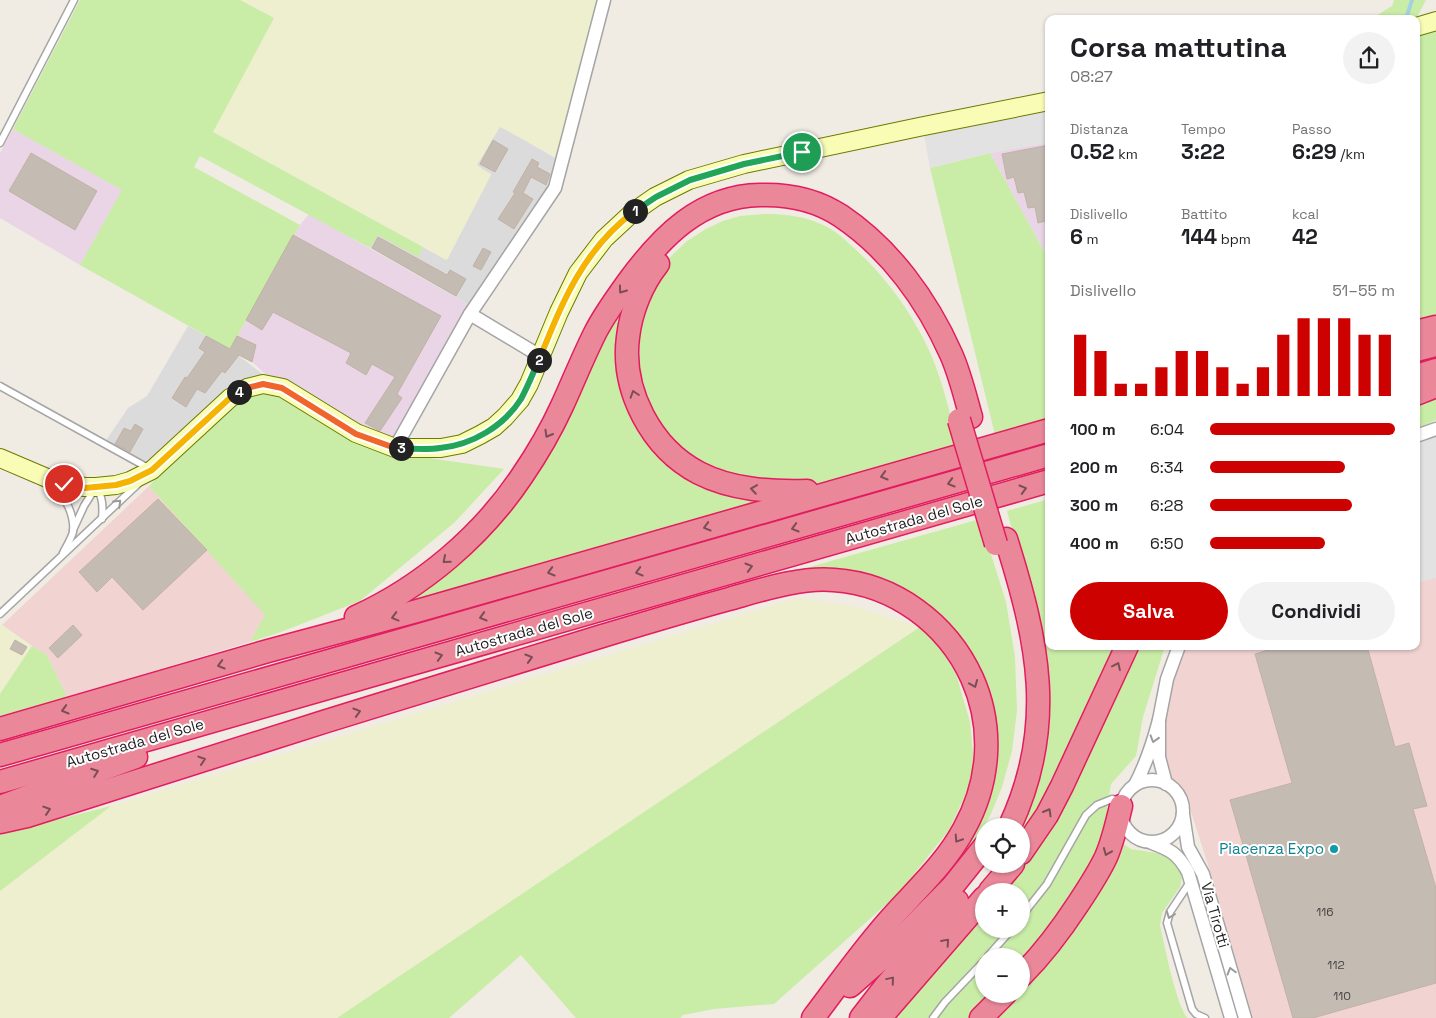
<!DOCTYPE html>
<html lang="it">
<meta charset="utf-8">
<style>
:root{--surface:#fff;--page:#f2f2f2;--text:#202124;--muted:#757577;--accent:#cc0100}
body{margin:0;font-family:"Space Grotesk",sans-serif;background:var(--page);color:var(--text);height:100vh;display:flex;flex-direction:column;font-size:19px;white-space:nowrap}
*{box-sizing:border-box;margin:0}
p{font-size:16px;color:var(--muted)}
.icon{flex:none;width:28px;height:28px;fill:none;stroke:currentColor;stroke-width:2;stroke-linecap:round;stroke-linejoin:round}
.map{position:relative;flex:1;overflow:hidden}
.panel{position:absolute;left:1045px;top:15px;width:375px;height:635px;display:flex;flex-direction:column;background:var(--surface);border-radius:10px;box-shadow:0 1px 4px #0004}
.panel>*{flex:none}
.controls{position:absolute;left:975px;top:818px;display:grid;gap:10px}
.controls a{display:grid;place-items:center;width:55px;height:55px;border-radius:50%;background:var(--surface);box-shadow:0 1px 4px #0004;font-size:25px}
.pin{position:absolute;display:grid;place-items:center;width:42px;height:42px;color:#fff;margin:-21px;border:2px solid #fff;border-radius:50%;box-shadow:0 1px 5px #0007}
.km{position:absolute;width:25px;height:25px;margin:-12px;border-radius:50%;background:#222;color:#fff;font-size:14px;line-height:25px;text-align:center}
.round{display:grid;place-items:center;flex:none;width:52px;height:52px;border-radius:26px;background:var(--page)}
.head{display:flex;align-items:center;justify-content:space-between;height:85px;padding:0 25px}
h1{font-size:28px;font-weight:700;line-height:38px}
.figures{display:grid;grid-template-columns:repeat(3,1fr);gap:8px;height:85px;padding:5px 25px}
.figures div{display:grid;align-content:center}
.figures b{font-size:21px;font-weight:700}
.figures small{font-size:14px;font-weight:400}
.figures p{font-size:14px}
.chart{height:140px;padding:10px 25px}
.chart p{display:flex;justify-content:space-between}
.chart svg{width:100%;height:90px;margin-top:5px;stroke:var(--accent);stroke-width:6}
.action{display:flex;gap:10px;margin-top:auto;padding:10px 25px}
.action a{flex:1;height:58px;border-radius:30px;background:var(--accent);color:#fff;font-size:20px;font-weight:700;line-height:58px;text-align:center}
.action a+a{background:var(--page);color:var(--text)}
ul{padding:0 25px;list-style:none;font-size:16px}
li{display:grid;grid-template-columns:80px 60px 1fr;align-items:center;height:38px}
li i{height:12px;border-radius:6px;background:var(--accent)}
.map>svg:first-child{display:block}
</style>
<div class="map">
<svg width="1436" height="1018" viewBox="0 0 1436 1018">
<rect width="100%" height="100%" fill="#f0ece4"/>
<g fill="#dcdbdb">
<polygon points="500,126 557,159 550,186 469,305 370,248 377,234 418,256 423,247 446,260 491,174 476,166"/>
<polygon points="188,326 230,349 282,389 231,398 156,479 103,445 128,408 147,396"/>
</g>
<g fill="#f1d4d2">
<polygon points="1436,429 1436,1018 1250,1018 1215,887 1185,793 1163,768 1164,701 1179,646 1416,646 1416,437"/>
<polygon points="149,486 266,615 250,642 67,697 47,655 32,646 2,625"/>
</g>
<g fill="#e9d5e5">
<polygon points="13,129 123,190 80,265 0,218 0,153"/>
<polygon points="1049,142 1049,260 990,153"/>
<polygon points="309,214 469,305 395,453 282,389 252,362 230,349 300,225"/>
</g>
<g fill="#edefce">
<polygon points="240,0 597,0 557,157 500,127 477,165 491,175 447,260 213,132 274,18"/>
<polygon points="797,598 852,606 920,627 337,1018 0,1018 0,891 111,806"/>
<polygon points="2,625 32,646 0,694 0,626"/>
</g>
<g fill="#c9eca7">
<polygon points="80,0 240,0 274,18 213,132 423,247 418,257 378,235 370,248 200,156 194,167 300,225 230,349 80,265 122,190 13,129"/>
<polygon points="1394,0 1426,0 1416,19 1371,19 1392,6"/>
<polygon points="1436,25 1436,318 1416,323 1416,32"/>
<polygon points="990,153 1049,260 1049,425 996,439 930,168"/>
<path d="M764 214C785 214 804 216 823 225 835 230 844 239 854 248 885 276 910 310 928 348 943 380 950 415 959 449L836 482 800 486H773L697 467 648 417 630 347 653 278 669 258 687 241 706 229 723 221 740 216Z"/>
<polygon points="639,273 621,335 656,446 775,501 395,609 460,555"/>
<polygon points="261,385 395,453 504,469 455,522 360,601 281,632 250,642 265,615 149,486 231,398"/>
<polygon points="1436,393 1436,420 1416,429 1416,400"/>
<polygon points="1049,499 1049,646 1118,646 1045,799 1021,834 1021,826 1031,787 1024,575 1007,511"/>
<polygon points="980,519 1006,602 1015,657 1017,711 1012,751 1002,787 990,816 971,850 946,880 909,912 953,855 991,728 937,620 802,573 799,570"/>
<polygon points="920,627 937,643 956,674 970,722 975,774 949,830 900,892 774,1004 714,1009 683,1015 680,1018 576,1018 521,955 449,1018 337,1018"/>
<polygon points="32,646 47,655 67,697 0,716 0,694"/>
<polygon points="1133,646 1165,646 1143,717 1136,756 1111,784 1107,808 1108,818 1096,859 1021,969 1021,956 984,956 984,994 998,994 974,1018 892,1018 984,915 984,929 1021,929 1021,891 1002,891"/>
<polygon points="111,806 0,891 0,834"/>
<path d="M1119 841 1131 849 1163 854 1171 858 1180 868 1182 877 1180 887 1162 913 1160 925C1164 943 1177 1009 1188 1018H989L1013 994H1021V985Z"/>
</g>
<g fill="#e2e2e2">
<polygon points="1049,104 1049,142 990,153 930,168 923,129"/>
<polygon points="1436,429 1436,578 1416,583 1416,437"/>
</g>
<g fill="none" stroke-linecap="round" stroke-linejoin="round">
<polyline stroke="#a2d1df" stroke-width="4" points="1406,19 1412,0"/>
</g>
<g fill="#c4bbb3" stroke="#c2b2a5">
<polygon points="493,140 508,149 495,172 480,164"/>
<polygon points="1049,145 1049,220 1038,223 1035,207 1028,208 1024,192 1018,193 1014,177 1007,179 1002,154"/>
<polygon points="31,153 97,191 75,230 9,191"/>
<polygon points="532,159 539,163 537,167 550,174 546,185 531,177 523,193 533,199 514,229 498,219 515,193 513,192"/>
<polygon points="293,235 441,316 397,394 402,398 380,431 365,423 395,377 372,364 366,375 346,363 351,353 273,312 262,330 246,320"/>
<polygon points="378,237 447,275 450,270 466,279 456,296 372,248"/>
<polygon points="483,248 491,252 481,270 473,266"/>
<polygon points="206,336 230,349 237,336 256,345 252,362 239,355 225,373 222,371 205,393 197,389 186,407 172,398 185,377 187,378 205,352 199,348"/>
<polygon points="135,424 143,429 130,452 115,444 124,428 131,431"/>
<polygon points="158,499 207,550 143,610 112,577 97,592 79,572"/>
<polygon points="73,625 82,635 58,658 49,648"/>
<polygon points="15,640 27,647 22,655 10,649"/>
<polygon points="1281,646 1367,646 1395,747 1409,743 1427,806 1413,809 1436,888 1436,983 1313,1018 1293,1018 1230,800 1292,783 1255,654"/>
</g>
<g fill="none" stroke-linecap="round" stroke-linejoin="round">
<g stroke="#a5a5a5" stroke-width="9">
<g id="lane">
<polyline points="0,143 74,0"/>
<polyline points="0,386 150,469"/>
<path d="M54 486C65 496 75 516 73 532 71 539 66 547 63 553"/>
<path d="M73 530 84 506 96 487C103 497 103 507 102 519"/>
<polyline points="0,614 138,484"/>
<polyline points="1189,881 1188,885 1170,912 1167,923 1192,1009 1196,1014 1205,1018"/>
<polyline points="1021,917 1047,884 1086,815 1097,805 1112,799 1121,801"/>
<polyline points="988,956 1012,929"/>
<polyline points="933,1018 945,1002 984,961"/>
</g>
</g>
<g stroke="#a5a5a5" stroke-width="15">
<g id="street">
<polyline points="470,314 540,356"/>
<polyline points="1416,436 1436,429"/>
<polyline points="395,448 470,314 555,188 604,0"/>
<polyline points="1159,720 1167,679 1179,646"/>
<circle cx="1152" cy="811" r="31"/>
<path d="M1135 785C1146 764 1153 743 1159 720V757L1166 784"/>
<polyline points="1183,814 1188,847 1203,874 1245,1018"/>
<path d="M1152 843C1171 850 1178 854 1188 872L1231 1018"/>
</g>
</g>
<g stroke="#6d7a00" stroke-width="20">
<g id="secondary">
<polyline points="1416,27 1436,21"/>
<polyline points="0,458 47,478 64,484 85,487 96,487 116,485 130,481 152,470 230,398 247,388 263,384 283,388 356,433 395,448 441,448 462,444 480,435 494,427 505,417 520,400 529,384 559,312 578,273 604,239 632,213 655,197 689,180 744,164 919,127 1049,101"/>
</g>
</g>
<g stroke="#e21c5f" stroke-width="25">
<g id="highway">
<path d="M658 264C642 284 631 311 628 337 621 390 651 448 699 473 732 490 771 492 807 491"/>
<polyline points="1416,332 1436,327"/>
<polyline points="1416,350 1436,345"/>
<polyline points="1416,376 1436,370"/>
<polyline points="1416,394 1436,386"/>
<path d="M1006 539C1038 641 1057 725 1010 826"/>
<path d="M356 617C422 587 482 536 522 476 537 454 551 430 562 406 573 382 583 357 595 333 604 315 616 299 628 282 661 237 700 196 760 195 789 194 817 200 841 216 890 249 927 300 951 354 960 374 965 396 971 417"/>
<polyline points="0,729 268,651 417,611 1049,430"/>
<polyline points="0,755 1049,455"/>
<polyline points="0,782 1049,481"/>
<polyline points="0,807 136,757"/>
<path d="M0 822 27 816C217 755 408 695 599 637 642 624 685 611 729 599 761 590 800 577 834 580 894 584 947 623 972 678 994 727 990 782 964 829 946 863 917 889 892 917 863 949 839 984 813 1018"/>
<polyline points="1021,853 1047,815 1062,786 1127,646"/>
<polyline points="990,891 1013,864"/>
<path d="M1021 976C1043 954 1061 930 1078 904 1088 889 1098 874 1106 857 1113 841 1117 823 1121 806"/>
<polyline points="850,986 883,957 952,887 984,847"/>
<polyline points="861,1018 885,987 957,901"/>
<polyline points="880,1018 984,898"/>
<polyline points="981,1018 1005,994"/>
</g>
</g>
<use href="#lane" stroke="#fff" stroke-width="6"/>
<use href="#street" stroke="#fff" stroke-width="12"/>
<use href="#secondary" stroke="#f8fcb5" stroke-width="18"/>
<use href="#highway" stroke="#ea889a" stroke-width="22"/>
<g stroke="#e21c5f" stroke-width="25" stroke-linecap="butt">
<polyline id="highway-bridge" points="959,420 996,544"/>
</g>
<use href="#highway-bridge" stroke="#ea889a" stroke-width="22"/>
</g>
<defs><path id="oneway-chevron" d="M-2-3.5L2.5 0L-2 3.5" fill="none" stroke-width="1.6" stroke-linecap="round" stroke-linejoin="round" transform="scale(1.25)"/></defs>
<g stroke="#7a4e56">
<use href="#oneway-chevron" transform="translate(622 290) rotate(126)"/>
<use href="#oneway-chevron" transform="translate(634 394) rotate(-108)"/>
<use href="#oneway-chevron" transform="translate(548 434) rotate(120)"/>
<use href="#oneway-chevron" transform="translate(884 476) rotate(164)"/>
<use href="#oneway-chevron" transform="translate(951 483) rotate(164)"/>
<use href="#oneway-chevron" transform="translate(754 489) rotate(-172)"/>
<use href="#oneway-chevron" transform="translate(1023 489) rotate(-16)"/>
<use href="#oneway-chevron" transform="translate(707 527) rotate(164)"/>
<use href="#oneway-chevron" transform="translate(795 528) rotate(164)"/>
<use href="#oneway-chevron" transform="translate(446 560) rotate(139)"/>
<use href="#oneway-chevron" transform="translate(749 567) rotate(-16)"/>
<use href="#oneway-chevron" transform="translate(551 572) rotate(164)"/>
<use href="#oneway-chevron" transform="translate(639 572) rotate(164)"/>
<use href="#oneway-chevron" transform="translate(395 617) rotate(165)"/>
<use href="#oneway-chevron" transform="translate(483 617) rotate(164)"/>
<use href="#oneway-chevron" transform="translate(439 656) rotate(-16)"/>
<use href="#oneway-chevron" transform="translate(529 658) rotate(-17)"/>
<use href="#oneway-chevron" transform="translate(221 665) rotate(164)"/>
<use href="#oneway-chevron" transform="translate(1117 666) rotate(-65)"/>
<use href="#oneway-chevron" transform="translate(974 684) rotate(68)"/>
<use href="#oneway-chevron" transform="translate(65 710) rotate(164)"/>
<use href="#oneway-chevron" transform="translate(357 712) rotate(-17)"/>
<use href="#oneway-chevron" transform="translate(202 760) rotate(-18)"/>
<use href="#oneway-chevron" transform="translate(95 772) rotate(-20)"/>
<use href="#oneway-chevron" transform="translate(47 810) rotate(-18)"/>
<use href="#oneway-chevron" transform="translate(1048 812) rotate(-60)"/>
<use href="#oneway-chevron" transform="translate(958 839) rotate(123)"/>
<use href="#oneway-chevron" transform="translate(1107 852) rotate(112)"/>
<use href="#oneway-chevron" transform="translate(946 942) rotate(-49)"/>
<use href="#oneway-chevron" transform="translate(891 980) rotate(-50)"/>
</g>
<g stroke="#9a9a9a">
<use href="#oneway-chevron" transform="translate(118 503) rotate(-44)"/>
<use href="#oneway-chevron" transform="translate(1154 739) rotate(107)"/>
<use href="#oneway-chevron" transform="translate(1170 915) rotate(110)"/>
<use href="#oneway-chevron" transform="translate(1231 971) rotate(-106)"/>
</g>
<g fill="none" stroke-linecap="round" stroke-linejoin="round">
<g stroke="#fff" stroke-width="10">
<polyline id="split-1" points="635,211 656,197 690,180 744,164 802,152"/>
</g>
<g stroke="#fff" stroke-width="10">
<path id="split-2" d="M539 360C562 303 583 249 635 211"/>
</g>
<g stroke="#fff" stroke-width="10">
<path id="split-3" d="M401 448C414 449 427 450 440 448 472 445 504 426 521 399 528 386 533 373 539 360"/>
</g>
<g stroke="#fff" stroke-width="10">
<polyline id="split-4" points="239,392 247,388 263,384 282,388 356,434 395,448 401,448"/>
</g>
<g stroke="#fff" stroke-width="10">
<polyline id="split-5" points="64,484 85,488 116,485 130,481 152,470 230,398 239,392"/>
</g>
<use href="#split-1" stroke="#22a559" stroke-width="6"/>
<use href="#split-2" stroke="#f5b400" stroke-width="6"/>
<use href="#split-3" stroke="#22a559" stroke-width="6"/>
<use href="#split-4" stroke="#f0652b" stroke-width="6"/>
<use href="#split-5" stroke="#f5b400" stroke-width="6"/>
</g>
<circle fill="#0f9aa8" stroke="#fff" stroke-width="2" cx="1334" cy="849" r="5"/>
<g text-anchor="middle" stroke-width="4" stroke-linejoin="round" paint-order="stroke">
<g font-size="12" fill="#484543">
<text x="1325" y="916">116</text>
<text x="1336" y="969">112</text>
<text x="1342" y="1000">110</text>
</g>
<g font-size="15" fill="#1e1e1e" stroke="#fff">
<text transform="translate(914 520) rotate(-16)" y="5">Autostrada del Sole</text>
<text transform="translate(524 632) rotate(-16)" y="5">Autostrada del Sole</text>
<text transform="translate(135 743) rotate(-16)" y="5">Autostrada del Sole</text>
<text transform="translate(1215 915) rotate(74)" y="5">Via Tirotti</text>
</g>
<g font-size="15" fill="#0d838f" stroke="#fff" text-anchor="end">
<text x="1324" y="854">Piacenza Expo</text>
</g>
</g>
</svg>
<div class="controls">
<a><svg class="icon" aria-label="locate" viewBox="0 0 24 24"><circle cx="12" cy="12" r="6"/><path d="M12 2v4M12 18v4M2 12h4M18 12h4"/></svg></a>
<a>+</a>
<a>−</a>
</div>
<div class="pin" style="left:802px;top:152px;background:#1e9e55"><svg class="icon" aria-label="arrive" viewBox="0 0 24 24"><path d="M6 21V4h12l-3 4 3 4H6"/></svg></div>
<div class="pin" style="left:64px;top:484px;background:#d93025"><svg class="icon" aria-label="check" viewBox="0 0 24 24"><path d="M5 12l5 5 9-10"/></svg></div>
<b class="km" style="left:635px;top:211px">1</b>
<b class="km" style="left:539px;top:360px">2</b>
<b class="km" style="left:401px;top:448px">3</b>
<b class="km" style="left:239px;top:392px">4</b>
<section class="panel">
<div class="head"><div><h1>Corsa mattutina</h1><p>08:27</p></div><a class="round"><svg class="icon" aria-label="share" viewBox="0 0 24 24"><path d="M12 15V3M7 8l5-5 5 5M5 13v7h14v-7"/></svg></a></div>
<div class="figures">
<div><p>Distanza</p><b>0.52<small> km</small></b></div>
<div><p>Tempo</p><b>3:22</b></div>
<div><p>Passo</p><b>6:29<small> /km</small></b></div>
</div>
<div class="figures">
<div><p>Dislivello</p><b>6<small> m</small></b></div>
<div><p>Battito</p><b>144<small> bpm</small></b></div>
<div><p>kcal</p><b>42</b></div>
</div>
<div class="chart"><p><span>Dislivello</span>51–55 m</p>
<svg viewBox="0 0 160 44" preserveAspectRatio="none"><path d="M5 44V14M15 44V22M25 44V38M35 44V38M45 44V30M55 44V22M65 44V22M75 44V30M85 44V38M95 44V30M105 44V14M115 44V6M125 44V6M135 44V6M145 44V14M155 44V14"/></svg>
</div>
<ul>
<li><b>100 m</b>6:04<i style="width:100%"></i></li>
<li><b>200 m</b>6:34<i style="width:73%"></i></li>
<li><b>300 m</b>6:28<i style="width:77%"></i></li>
<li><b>400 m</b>6:50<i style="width:62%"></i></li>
</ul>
<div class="action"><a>Salva</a><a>Condividi</a></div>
</section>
</div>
